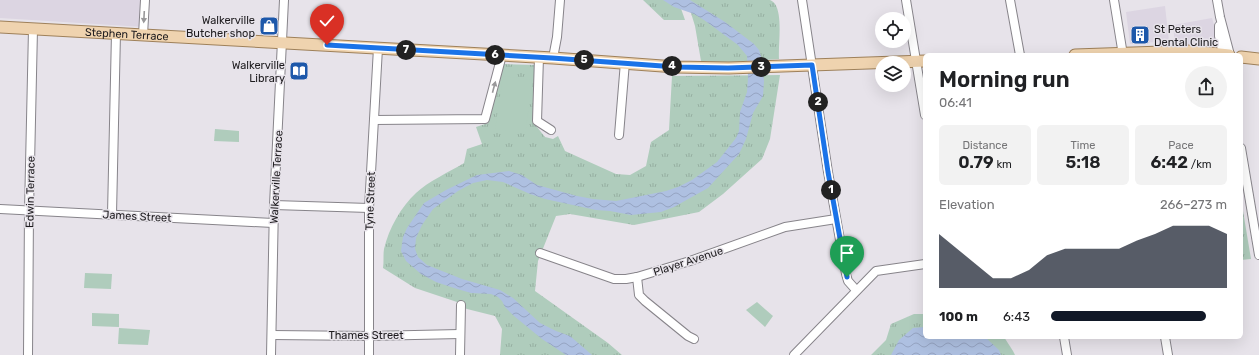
<!DOCTYPE html>
<meta charset="utf-8">
<style>
:root{--surface:#fff;--page:#f2f2f2;--text:#202124;--muted:#757577;--accent:#111827}
body{margin:0;font-family:Rubik,sans-serif;background:var(--page);color:var(--text);height:100vh;display:flex;flex-direction:column;font-size:15px;white-space:nowrap}
*{box-sizing:border-box;margin:0}
p{font-size:13px;color:var(--muted)}
.icon{flex:none;width:22px;height:22px;fill:none;stroke:currentColor;stroke-width:2;stroke-linecap:round;stroke-linejoin:round}
.map{position:relative;flex:1;overflow:hidden}
.sheet{position:absolute;left:923px;top:53px;width:320px;height:286px;display:flex;flex-direction:column;background:var(--surface);border-radius:6px;box-shadow:0 4px 16px #0002}
.sheet>*{flex:none}
.controls{position:absolute;left:875px;top:12px;display:grid;gap:8px}
.controls a{display:grid;place-items:center;width:36px;height:36px;border-radius:50%;background:var(--surface);box-shadow:0 4px 16px #0002;font-size:20px}
.pin{position:absolute;display:grid;place-items:center;width:34px;height:34px;color:#fff;margin:-41px -17px;border-radius:50% 50% 50% 0;rotate:-45deg;box-shadow:0 0 4px #0007}
.pin .icon{rotate:45deg}
.km{position:absolute;width:20px;height:20px;margin:-10px;border-radius:50%;background:#222;color:#fff;font-size:11px;line-height:20px;text-align:center}
.round{display:grid;place-items:center;flex:none;width:42px;height:42px;border-radius:21px;background:var(--page)}
.overview{display:flex;align-items:center;justify-content:space-between;height:68px;padding:0 16px}
h1{font-size:22px;font-weight:600;line-height:30px}
.stats{display:grid;grid-template-columns:repeat(3,1fr);gap:6px;height:68px;padding:4px 16px}
.stats div{display:grid;align-content:center;border-radius:6px;background:var(--page);text-align:center}
.stats b{font-size:17px;font-weight:600}
.stats small{font-size:11px;font-weight:400}
.stats p{font-size:11px}
.chart{height:112px;padding:8px 16px}
.chart p{display:flex;justify-content:space-between}
.chart svg{width:100%;height:72px;margin-top:4px;fill:var(--accent);opacity:.7}
ul{padding:0 16px;list-style:none;font-size:13px}
li{display:grid;grid-template-columns:64px 48px 1fr;align-items:center;height:30px}
li i{height:10px;border-radius:5px;background:var(--accent)}
.map>svg:first-child{display:block}
</style>
<div class="map">
<svg width="1259" height="355" viewBox="0 0 1259 355">
<defs>
<pattern id="park-tufts" width="24" height="20" patternUnits="userSpaceOnUse"><rect width="24" height="20" fill="#afccbc"/><path d="M3 7l-1-3M5 7V3M7 7l1-3M15 17l-1-3M17 17v-4M19 17l1-3" fill="none" stroke="#96afa1"/></pattern>
<pattern id="water-waves" width="16" height="10" patternUnits="userSpaceOnUse"><rect width="16" height="10" fill="#aec0e1"/><path d="M0 5q4-4 8 0t8 0" fill="none" stroke="#95a4c1"/></pattern>
</defs>
<rect width="100%" height="100%" fill="#e7e3ea"/>
<g fill="#dcd5e2">
<polygon points="0,0 145,0 143,27 0,18"/>
<polygon points="1165,6 1169,41 1130,44 1126,12"/>
<polygon points="1212,18 1219,41 1214,47 1175,45 1173,25"/>
</g>
<g fill="url(#park-tufts)">
<polygon points="643,0 678,0 685,20 664,20"/>
<path d="M687 0H770C772 1 774 2 775 4 783 16 778 45 779 59L725 63 701 61 695 26Z"/>
<path d="M503 64 536 65 533 122 545 137 553 139 558 136 565 151 616 174 630 175 646 166 651 142 669 130 672 76 780 75 770 139 762 159 723 194 699 212 634 225 570 214 556 216 538 261 535 291 608 343 622 355H500L502 329 495 316 467 309 457 305V302L415 288 383 268C384 262 383 255 384 249 389 228 401 207 416 193 427 182 451 171 464 163L467 149 482 144 476 127 488 123Z"/>
<polygon points="1241,199 1251,259 1241,260"/>
<polygon points="914,314 925,314 925,337 1004,337 1013,351 1015,355 871,355 886,340 891,324"/>
</g>
<g fill="#afccbc">
<polygon points="503,76 533,80 525,134 495,129"/>
<polygon points="215,129 239,131 239,142 214,141"/>
<polygon points="85,273 112,274 111,289 84,288"/>
<polygon points="757,302 773,316 765,327 746,310"/>
<polygon points="92,313 119,314 119,327 92,326"/>
<polygon points="119,328 150,330 148,345 118,344"/>
</g>
<g fill="url(#water-waves)">
<polygon points="663,0 690,0 725,22 754,44 759,50 761,56 764,81 763,96 753,113 746,139 739,154 708,188 674,207 661,212 631,215 610,211 596,210 545,199 530,194 503,182 487,180 473,183 458,191 433,209 422,225 416,238 415,249 418,257 427,265 462,279 500,290 513,298 540,323 556,331 570,336 592,355 566,355 542,339 514,316 505,307 502,301 498,297 491,294 471,293 454,288 436,282 421,274 406,261 401,251 403,237 407,228 424,203 446,190 477,175 509,171 522,175 537,185 577,196 593,199 616,201 666,191 678,187 692,180 717,162 736,138 739,131 740,112 747,92 748,78 747,56 738,45 704,20 694,14 674,7"/>
<polygon points="925,327 925,337 985,337 999,350 1001,355 891,355 899,340 913,328"/>
</g>
<g fill="none" stroke-linecap="round" stroke-linejoin="round">
<g stroke="#87848a" stroke-width="10">
<g id="minor">
<polyline points="802,0 828,172 846,274 848,281 856,290"/>
<polyline points="906,0 925,115"/>
<polyline points="1010,0 1020,55"/>
<polyline points="1114,0 1123,55"/>
<polyline points="1217,0 1220,17 1230,55"/>
<polyline points="1219,26 1219,36 1223,55"/>
<polyline points="143,35 145,0"/>
<polyline points="539,57 537,121 551,130"/>
<polyline points="553,58 557,37 560,0"/>
<polyline points="374,120 485,119 502,55"/>
<polyline points="619,135 625,62"/>
<polyline points="1241,148 1259,255"/>
<polyline points="274,205 369,208"/>
<polyline points="0,209 273,223"/>
<polyline points="112,214 116,33"/>
<polyline points="540,253 614,279 626,279 637,277 690,261 785,227 836,219"/>
<polyline points="637,277 639,295 645,301 688,336 694,339"/>
<polyline points="272,335 369,336 460,334"/>
<polyline points="1064,337 1067,355"/>
<polyline points="1165,337 1168,355"/>
<polyline points="28,355 29,211 33,29"/>
<polyline points="271,355 274,205 284,0"/>
<polyline points="369,355 369,208 378,48"/>
<polyline points="460,355 461,305"/>
<polyline points="794,355 876,271 925,264"/>
</g>
</g>
<g stroke="#9e805a" stroke-width="13">
<g id="major">
<path id="s1" d="M0 27 553 58 676 67 729 68 925 61"/>
<polyline points="1075,55 1191,51 1229,55"/>
<polyline points="1241,57 1259,59"/>
</g>
</g>
<use href="#minor" stroke="#fff" stroke-width="8"/>
<use href="#major" stroke="#efd3af" stroke-width="11"/>
</g>
<defs><path id="oneway-solid" d="M-6-.8H1V-3.2L6.5 0L1 3.2V.8H-6Z"/></defs>
<g fill="#99989a">
<use href="#oneway-solid" transform="translate(144 17) rotate(93)"/>
<use href="#oneway-solid" transform="translate(494 87) rotate(-75)"/>
</g>
<g fill="none" stroke-linecap="round" stroke-linejoin="round">
<g stroke="#fff" stroke-width="8">
<polyline id="route" points="327,45 552,58 676,67 728,68 812,65 828,172 847,277"/>
</g>
<use href="#route" stroke="#1a73e8" stroke-width="5"/>
</g>
<defs>
<g id="shop-square" transform="scale(1)"><rect x="-9" y="-9" width="18" height="18" rx="4" fill="#1d58aa" stroke="#e7e3ea"/><path d="M-5-2.5h2.3a2.7 3.5 0 0 1 5.4 0H5L5.5 6h-11ZM-1.5-2.5h3a1.5 2.3 0 0 0-3 0Z" fill="#fff"/></g>
<g id="building-square" transform="scale(1)"><rect x="-9" y="-9" width="18" height="18" rx="4" fill="#1d58aa" stroke="#e7e3ea"/><path d="M-4-6H4V6H1V3H-1V6H-4ZM-2.5-4.3h1.7v1.8h-1.7ZM.8-4.3h1.7v1.8H.8ZM-2.5-1h1.7V.8h-1.7ZM.8-1h1.7V.8H.8Z" fill="#fff"/></g>
<g id="library-square" transform="scale(1)"><rect x="-9" y="-9" width="18" height="18" rx="4" fill="#1d58aa" stroke="#e7e3ea"/><path d="M-6-4Q-3-5.5-.7-3.5V5Q-3 3-6 4ZM6-4Q3-5.5 .7-3.5V5Q3 3 6 4Z" fill="#fff"/></g>
</defs>
<g fill-rule="evenodd">
<use href="#shop-square" x="269" y="26"/>
<use href="#building-square" x="1140" y="35"/>
<use href="#library-square" x="299" y="71"/>
</g>
<g text-anchor="middle" stroke-width="3" stroke-linejoin="round" paint-order="stroke">
<g font-size="11" fill="#1d1b1e" stroke="#e7e3ea" text-anchor="end">
<text x="255" y="24">Walkerville<tspan x="255" dy="13">Butcher shop</tspan></text>
<text x="1154" y="33" text-anchor="start">St Peters<tspan x="1154" dy="13">Dental Clinic</tspan></text>
<text x="285" y="69">Walkerville<tspan x="285" dy="13">Library</tspan></text>
</g>
<g font-size="11" fill="#1d1b1e" stroke="#e7e3ea">
<text dy="4" stroke="none"><textPath href="#s1" startOffset="127">Stephen Terrace</textPath></text>
<text transform="translate(276 177) rotate(-87)" y="4">Walkerville Terrace</text>
<text transform="translate(30 192) rotate(-89)" y="4">Edwin Terrace</text>
<text transform="translate(370 201) rotate(-88)" y="4">Tyne Street</text>
<text transform="translate(137 216) rotate(3)" y="4">James Street</text>
<text transform="translate(688 261) rotate(-18)" y="4">Player Avenue</text>
<text x="366" y="339">Thames Street</text>
</g>
</g>
</svg>
<div class="controls">
<a><svg class="icon" aria-label="locate" viewBox="0 0 24 24"><circle cx="12" cy="12" r="6"/><path d="M12 2v4M12 18v4M2 12h4M18 12h4"/></svg></a>
<a><svg class="icon" aria-label="layers" viewBox="0 0 24 24"><path d="M12 4l9 5-9 5-9-5zM3 14l9 5 9-5"/></svg></a>
</div>
<div class="pin" style="left:847px;top:277px;background:#1e9e55"><svg class="icon" aria-label="arrive" viewBox="0 0 24 24"><path d="M6 21V4h12l-3 4 3 4H6"/></svg></div>
<div class="pin" style="left:327px;top:45px;background:#d93025"><svg class="icon" aria-label="check" viewBox="0 0 24 24"><path d="M5 12l5 5 9-10"/></svg></div>
<b class="km" style="left:831px;top:190px">1</b>
<b class="km" style="left:818px;top:102px">2</b>
<b class="km" style="left:761px;top:67px">3</b>
<b class="km" style="left:672px;top:66px">4</b>
<b class="km" style="left:584px;top:60px">5</b>
<b class="km" style="left:495px;top:55px">6</b>
<b class="km" style="left:406px;top:50px">7</b>
<section class="sheet">
<div class="overview"><div><h1>Morning run</h1><p>06:41</p></div><a class="round"><svg class="icon" aria-label="share" viewBox="0 0 24 24"><path d="M12 15V3M7 8l5-5 5 5M5 13v7h14v-7"/></svg></a></div>
<div class="stats">
<div><p>Distance</p><b>0.79<small> km</small></b></div>
<div><p>Time</p><b>5:18</b></div>
<div><p>Pace</p><b>6:42<small> /km</small></b></div>
</div>
<div class="chart"><p><span>Elevation</span>266–273 m</p>
<svg viewBox="0 0 160 44" preserveAspectRatio="none"><path d="M0 44V11L10 20L20 29L30 38L40 38L50 33L60 24L70 20L80 20L90 20L100 20L110 15L120 11L130 6L140 6L150 6L160 11V44z"/></svg>
</div>
<ul>
<li><b>100 m</b>6:43<i style="width:88%"></i></li>
</ul>
</section>
</div>
